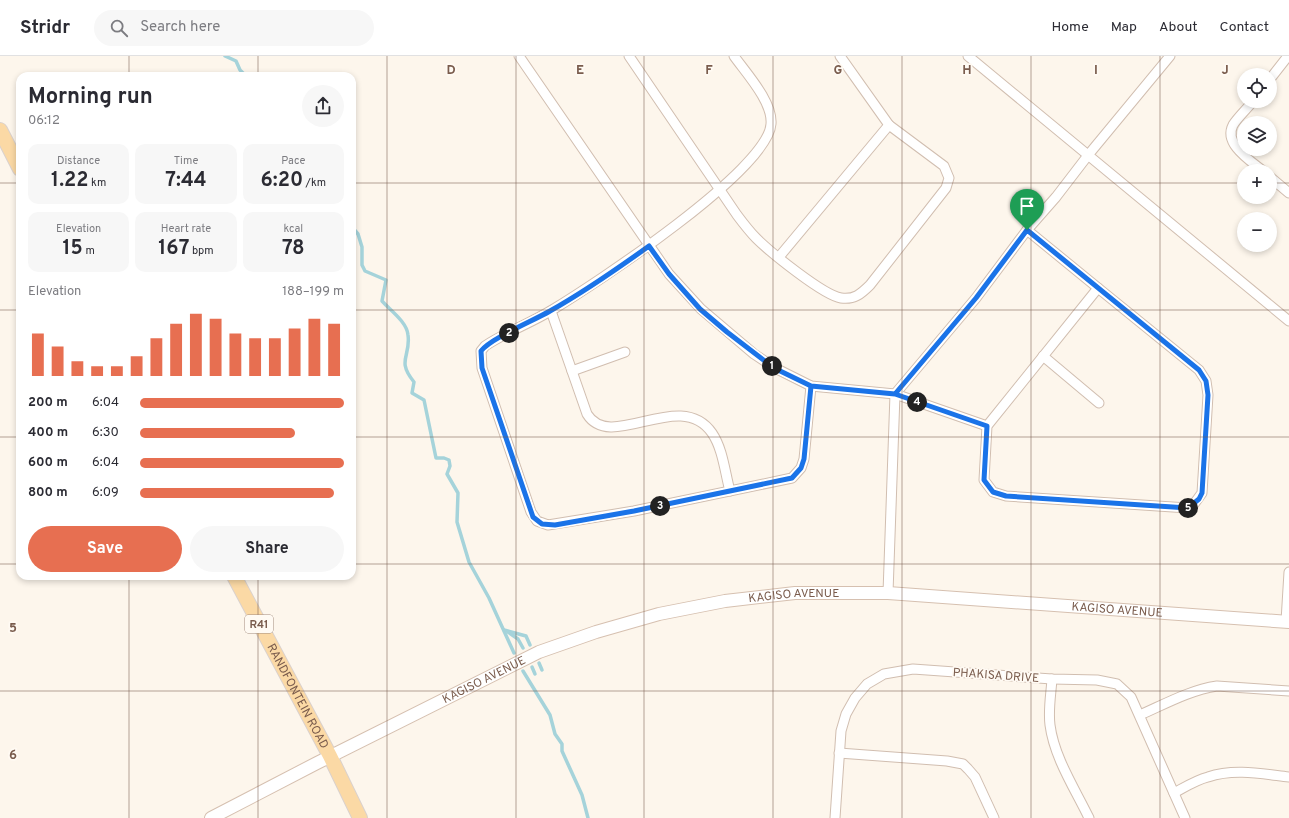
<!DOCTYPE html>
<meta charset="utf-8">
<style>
:root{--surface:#fff;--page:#f7f7f7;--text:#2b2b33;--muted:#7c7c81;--line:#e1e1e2;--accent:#e76f51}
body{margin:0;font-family:Overpass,sans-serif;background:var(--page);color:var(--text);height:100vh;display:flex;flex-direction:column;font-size:15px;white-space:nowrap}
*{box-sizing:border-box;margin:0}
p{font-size:13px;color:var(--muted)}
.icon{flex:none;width:22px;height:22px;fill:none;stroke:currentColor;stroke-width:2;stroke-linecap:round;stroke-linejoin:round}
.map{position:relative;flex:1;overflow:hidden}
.panel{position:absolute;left:16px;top:16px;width:340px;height:508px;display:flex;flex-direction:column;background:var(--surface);border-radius:12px;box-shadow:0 2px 6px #0003}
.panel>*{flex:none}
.fabs{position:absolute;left:1237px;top:12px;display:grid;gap:8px}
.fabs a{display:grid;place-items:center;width:40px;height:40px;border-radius:50%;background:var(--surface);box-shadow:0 2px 6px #0003;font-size:20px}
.pin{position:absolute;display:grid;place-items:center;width:34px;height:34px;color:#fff;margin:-41px -17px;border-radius:50% 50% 50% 0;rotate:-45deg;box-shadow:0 0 4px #0007}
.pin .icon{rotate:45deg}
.km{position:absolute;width:20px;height:20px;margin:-10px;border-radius:50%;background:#222;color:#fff;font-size:11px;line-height:20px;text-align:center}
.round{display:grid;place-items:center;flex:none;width:42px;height:42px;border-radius:21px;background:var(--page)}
.headline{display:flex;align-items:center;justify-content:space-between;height:68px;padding:0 12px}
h1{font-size:22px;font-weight:700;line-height:30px}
.stats{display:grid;grid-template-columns:repeat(3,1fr);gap:6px;height:68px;padding:4px 12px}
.stats div{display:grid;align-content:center;border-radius:10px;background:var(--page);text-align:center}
.stats b{font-size:20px;font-weight:700}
.stats small{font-size:11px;font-weight:400}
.stats p{font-size:11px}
.chart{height:112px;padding:8px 12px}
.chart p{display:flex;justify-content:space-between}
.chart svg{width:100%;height:72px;margin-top:4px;stroke:var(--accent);stroke-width:6}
.primary-button{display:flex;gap:8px;margin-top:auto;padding:8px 12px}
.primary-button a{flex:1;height:46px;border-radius:24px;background:var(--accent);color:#fff;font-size:16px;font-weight:700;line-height:46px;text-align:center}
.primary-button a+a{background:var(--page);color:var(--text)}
ul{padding:0 12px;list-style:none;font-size:13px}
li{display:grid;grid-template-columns:64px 48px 1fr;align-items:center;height:30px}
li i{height:10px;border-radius:5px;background:var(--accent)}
header{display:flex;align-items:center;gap:24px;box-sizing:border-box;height:56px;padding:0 20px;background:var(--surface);border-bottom:1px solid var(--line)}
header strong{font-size:19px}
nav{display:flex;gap:22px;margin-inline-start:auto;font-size:14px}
.search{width:280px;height:36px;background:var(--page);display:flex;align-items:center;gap:10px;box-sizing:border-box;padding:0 14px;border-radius:22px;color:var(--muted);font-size:15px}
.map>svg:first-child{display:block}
</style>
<header>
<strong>Stridr</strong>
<div class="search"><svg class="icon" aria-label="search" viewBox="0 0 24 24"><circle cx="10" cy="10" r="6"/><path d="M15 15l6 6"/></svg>Search here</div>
<nav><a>Home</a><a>Map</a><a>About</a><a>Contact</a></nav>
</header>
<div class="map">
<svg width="1289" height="762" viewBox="0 0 1289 762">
<rect width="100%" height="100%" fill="#fdf6ec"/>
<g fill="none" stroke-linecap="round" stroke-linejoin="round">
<g stroke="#a5d3da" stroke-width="3.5">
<polyline points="225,0 236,5 240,14 246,20"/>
<path d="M352 171 358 178 362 191V209L365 215 386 224 382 245C390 254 407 266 408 279 411 301 396 304 414 326L412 337 424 344 436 402H444L449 404 450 410 447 418 458 437 457 466 469 506 489 542 514 597"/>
<polyline points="504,574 526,580 530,589"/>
<polyline points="508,576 518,583 523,592"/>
<polyline points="539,607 542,614"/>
<polyline points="532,611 535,618"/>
<polyline points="523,615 550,659 555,678 562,688 562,695 582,739 588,762"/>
</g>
<g stroke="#d1beb0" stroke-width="11">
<g id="street">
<polyline points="519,0 669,218 701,253 754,298 775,312 811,330 895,338 987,370"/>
<path d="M629 0 737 159C743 167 749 175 756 182 770 196 823 239 841 242 854 244 861 238 870 229L946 132 949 122 944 110 889 69 840 0"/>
<path d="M734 0C746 17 773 46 771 68 768 114 595 228 552 254 531 267 506 276 485 290L481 295 482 312 531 456 537 465 548 469 634 455 792 422 801 412 804 403 811 330"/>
<polyline points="968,0 1289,265"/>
<polyline points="1270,23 1288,0"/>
<path d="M1253 45C1247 53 1238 61 1233 69 1223 88 1251 105 1263 115"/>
<polyline points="1270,121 1289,137"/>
<polyline points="1027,174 1098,232"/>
<polyline points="779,201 889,69"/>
<polygon points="1098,232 1199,314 1206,325 1208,339 1202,437 1194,448 1188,452 1006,440 993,436 984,424 987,370"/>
<path d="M551 255 587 358C611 397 680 331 712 377 723 393 725 417 730 435"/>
<polyline points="1043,300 1099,347"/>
<polyline points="572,315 625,296"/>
<polyline points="888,537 895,338 976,242 1027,174 1056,141 1089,98 1170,0"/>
<polyline points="1286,565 1289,516"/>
<path d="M1052 623C1051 638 1048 654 1050 669 1054 701 1075 733 1089 762"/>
<path d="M1140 659C1165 648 1190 634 1217 630L1289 635"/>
<polyline points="839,697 947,705 963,708 968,713 975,721 994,762"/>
<path d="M1174 737C1185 731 1196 724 1208 721 1234 712 1263 718 1289 721"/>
<polyline points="835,762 841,675 846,658 855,642 867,628 884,618 913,613 1052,623 1097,624 1117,628 1131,641 1185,762"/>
</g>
</g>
<g stroke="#d6c0b0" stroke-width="14">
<g id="secondary">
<path id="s1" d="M211 762 317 707 539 596 596 576 659 558 725 545 795 537H888L1289 566"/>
</g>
</g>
<g stroke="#dad1cd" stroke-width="16">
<g id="primary">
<polyline points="0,74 20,113"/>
<path id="s2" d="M234 520 330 700 360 762"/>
</g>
</g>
<use href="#street" stroke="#fff" stroke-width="9"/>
<use href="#secondary" stroke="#fff" stroke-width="12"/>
<use href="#primary" stroke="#fbd9a5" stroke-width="14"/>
</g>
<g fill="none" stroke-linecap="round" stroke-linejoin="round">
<g stroke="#fff" stroke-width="8">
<path id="route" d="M1027 174 976 242 895 338 811 330 774 312 727 276 700 253 669 218 649 190C617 213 584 236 550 255 533 265 491 282 481 295L482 312 533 461 542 468 555 469 634 455 792 422 801 412 804 403 811 330 895 338 987 370 984 424 993 436 1006 440 1188 452 1199 443 1202 437 1208 339 1206 325 1199 314 1027 174"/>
</g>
<use href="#route" stroke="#1a73e8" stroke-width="5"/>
</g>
<path fill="none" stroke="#7a5c4d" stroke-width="1" stroke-opacity="0.55" d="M129 0V20M258 0V20M387 0V762M516 0V762M644 0V762M773 0V762M902 0V762M1031 0V762M1160 0V762M0 127H20M352 127H1244M1270 127H1289M0 254H20M352 254H1289M0 381H20M352 381H1289M0 508H20M352 508H1289M129 520V762M258 520V762M0 635H1289"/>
<g text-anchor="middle" stroke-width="3.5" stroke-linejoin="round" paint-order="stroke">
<rect fill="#fffaf3" stroke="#a28b7f" stroke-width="1" x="245" y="559" width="28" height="18" rx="3"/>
<g font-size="11" font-weight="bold" fill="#7a5c4d">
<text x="259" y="572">R41</text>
</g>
<g font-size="12" fill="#7a5c4d" stroke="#fffaf3">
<text dy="4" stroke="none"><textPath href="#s1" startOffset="630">KAGISO AVENUE</textPath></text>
<text dy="4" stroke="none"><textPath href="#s1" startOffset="954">KAGISO AVENUE</textPath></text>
<text transform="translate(996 619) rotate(4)" y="4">PHAKISA DRIVE</text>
<text dy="4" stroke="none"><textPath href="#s1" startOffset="306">KAGISO AVENUE</textPath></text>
<text dy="4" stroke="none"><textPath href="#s2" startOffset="136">RANDFONTEIN ROAD</textPath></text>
</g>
</g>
<g font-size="13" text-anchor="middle" font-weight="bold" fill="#7a5c4d" stroke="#fffaf3" stroke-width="3.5" stroke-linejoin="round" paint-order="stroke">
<text x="451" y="18">D</text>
<text x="580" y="18">E</text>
<text x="709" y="18">F</text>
<text x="838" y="18">G</text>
<text x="967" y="18">H</text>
<text x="1096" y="18">I</text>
<text x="1225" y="18">J</text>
<text x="13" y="576">5</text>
<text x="13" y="703">6</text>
</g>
</svg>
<div class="fabs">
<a><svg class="icon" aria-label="locate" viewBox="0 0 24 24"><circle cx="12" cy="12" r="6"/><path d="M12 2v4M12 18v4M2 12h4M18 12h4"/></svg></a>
<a><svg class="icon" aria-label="layers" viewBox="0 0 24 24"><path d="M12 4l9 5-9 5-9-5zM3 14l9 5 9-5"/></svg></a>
<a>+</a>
<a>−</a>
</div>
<div class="pin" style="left:1027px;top:174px;background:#1e9e55"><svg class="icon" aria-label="arrive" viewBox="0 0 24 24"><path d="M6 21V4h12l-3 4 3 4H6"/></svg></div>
<b class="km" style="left:772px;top:310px">1</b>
<b class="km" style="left:509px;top:277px">2</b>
<b class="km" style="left:660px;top:450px">3</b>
<b class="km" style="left:917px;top:346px">4</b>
<b class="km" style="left:1188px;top:452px">5</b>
<section class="panel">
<div class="headline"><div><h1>Morning run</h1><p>06:12</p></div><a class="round"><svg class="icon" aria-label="share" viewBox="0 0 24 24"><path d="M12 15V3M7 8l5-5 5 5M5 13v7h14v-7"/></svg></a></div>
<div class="stats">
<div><p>Distance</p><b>1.22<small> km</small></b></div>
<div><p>Time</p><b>7:44</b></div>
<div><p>Pace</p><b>6:20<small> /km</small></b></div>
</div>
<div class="stats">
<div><p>Elevation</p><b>15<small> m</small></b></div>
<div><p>Heart rate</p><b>167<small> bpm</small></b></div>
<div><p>kcal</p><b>78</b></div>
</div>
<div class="chart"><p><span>Elevation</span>188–199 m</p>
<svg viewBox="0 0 160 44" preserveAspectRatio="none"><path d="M5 44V18M15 44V26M25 44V35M35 44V38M45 44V38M55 44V32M65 44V21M75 44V12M85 44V6M95 44V9M105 44V18M115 44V21M125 44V21M135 44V15M145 44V9M155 44V12"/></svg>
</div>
<ul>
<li><b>200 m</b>6:04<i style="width:100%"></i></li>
<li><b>400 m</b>6:30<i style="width:76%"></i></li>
<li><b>600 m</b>6:04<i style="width:100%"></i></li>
<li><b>800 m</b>6:09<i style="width:95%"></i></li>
</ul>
<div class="primary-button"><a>Save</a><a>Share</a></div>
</section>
</div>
